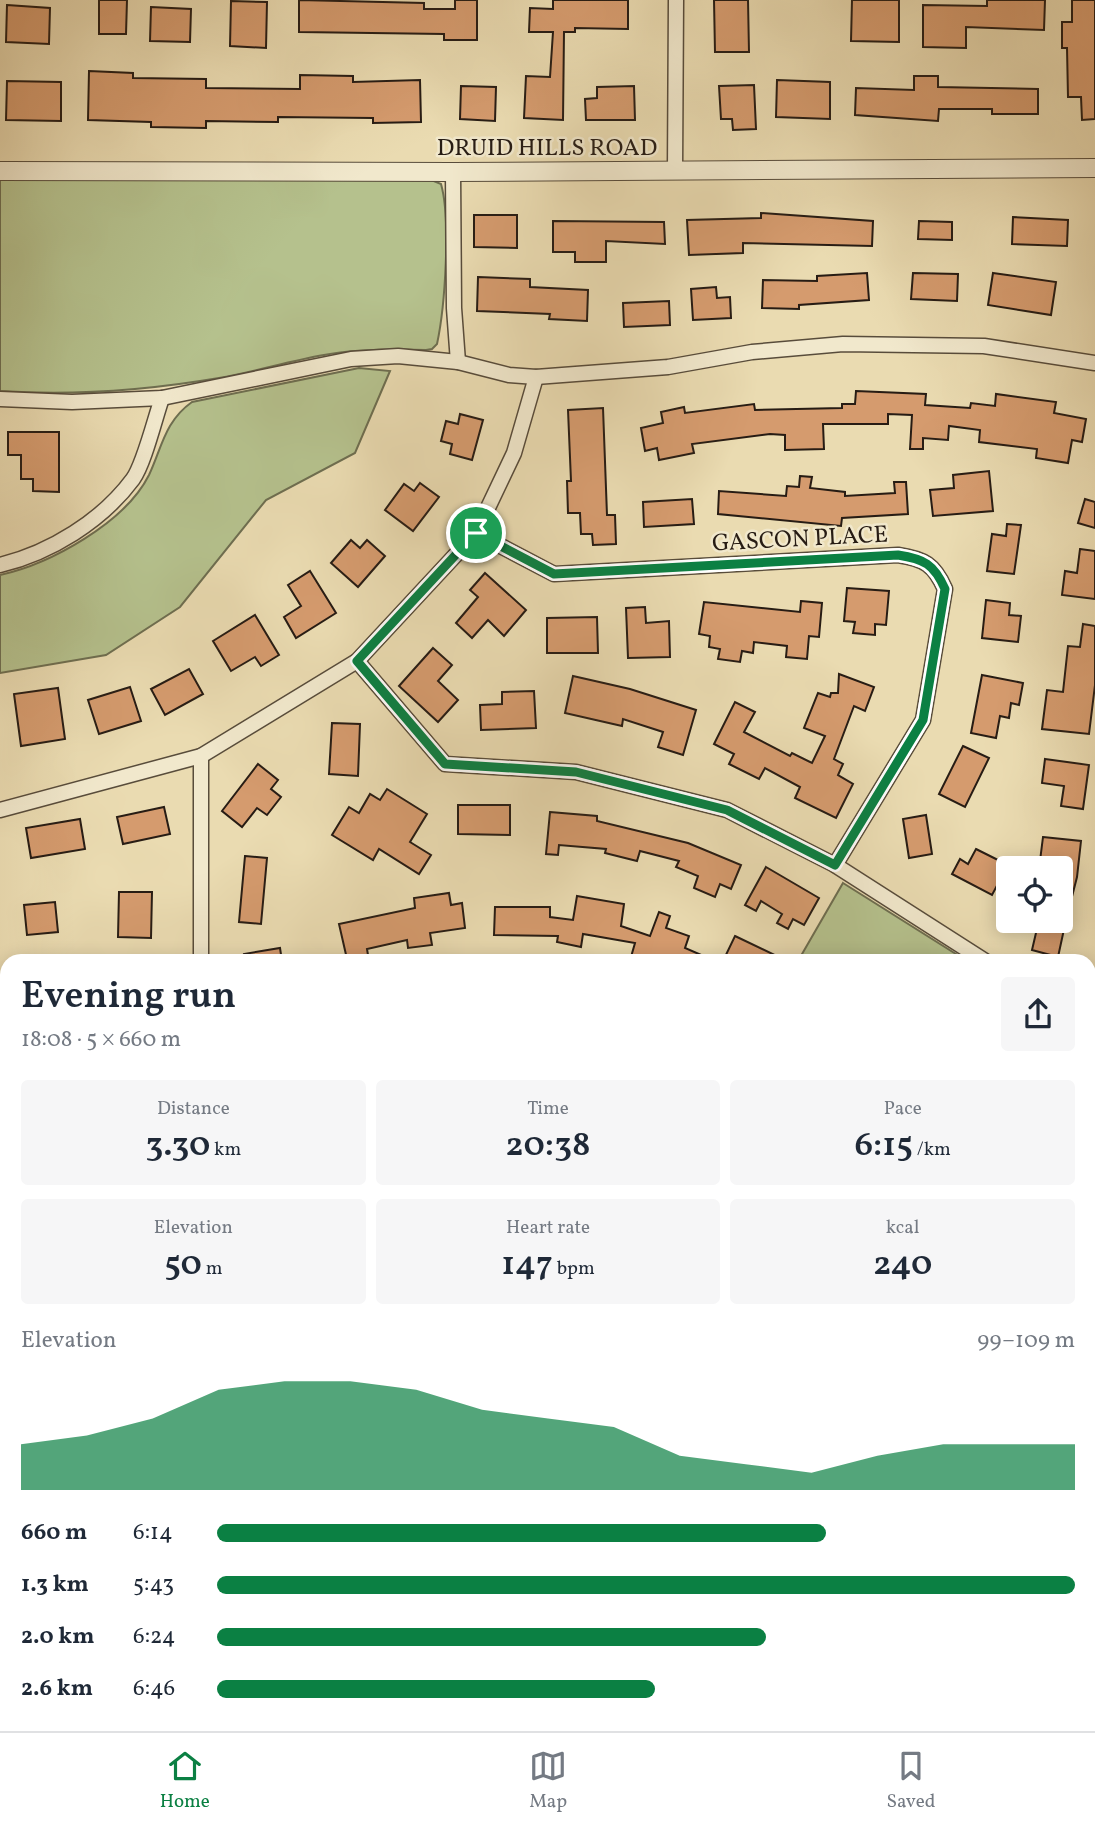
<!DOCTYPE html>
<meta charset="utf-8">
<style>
:root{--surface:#fff;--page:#f6f6f7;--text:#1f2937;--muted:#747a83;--line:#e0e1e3;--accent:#0b8043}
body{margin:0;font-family:Vollkorn,serif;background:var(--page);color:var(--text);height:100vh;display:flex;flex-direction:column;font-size:26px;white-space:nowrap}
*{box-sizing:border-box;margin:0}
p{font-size:23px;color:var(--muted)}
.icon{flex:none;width:38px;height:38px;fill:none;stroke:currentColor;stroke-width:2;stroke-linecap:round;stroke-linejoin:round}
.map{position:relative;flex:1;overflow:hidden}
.panel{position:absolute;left:0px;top:954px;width:1096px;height:779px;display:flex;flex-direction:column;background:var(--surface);border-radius:21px 21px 0 0;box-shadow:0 4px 18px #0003}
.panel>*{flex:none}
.tools{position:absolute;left:996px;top:856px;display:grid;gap:14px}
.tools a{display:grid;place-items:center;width:77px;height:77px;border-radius:7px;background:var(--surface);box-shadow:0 4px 18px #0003;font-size:35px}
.pin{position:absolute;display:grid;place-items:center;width:60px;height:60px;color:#fff;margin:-30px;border:4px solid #fff;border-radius:50%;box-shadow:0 2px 7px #0007}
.round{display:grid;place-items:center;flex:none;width:74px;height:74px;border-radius:7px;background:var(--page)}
.head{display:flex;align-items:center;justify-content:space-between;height:119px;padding:0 21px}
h1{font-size:38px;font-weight:600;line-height:52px}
.metrics{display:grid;grid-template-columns:repeat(3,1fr);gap:10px;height:119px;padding:7px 21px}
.metrics div{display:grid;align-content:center;border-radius:7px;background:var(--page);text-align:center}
.metrics b{font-size:35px;font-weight:600}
.metrics small{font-size:19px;font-weight:400}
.metrics p{font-size:19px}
.chart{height:196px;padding:14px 21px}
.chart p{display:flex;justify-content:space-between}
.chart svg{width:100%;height:126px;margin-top:7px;fill:var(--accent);opacity:.7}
ul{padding:0 21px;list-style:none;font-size:23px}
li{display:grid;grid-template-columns:112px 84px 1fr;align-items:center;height:52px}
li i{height:18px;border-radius:9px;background:var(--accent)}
.tab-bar{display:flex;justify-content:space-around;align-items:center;height:98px;border-top:2px solid var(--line);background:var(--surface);font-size:19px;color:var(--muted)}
.tab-bar a{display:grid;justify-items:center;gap:4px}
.tab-bar .active{color:var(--accent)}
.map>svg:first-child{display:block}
</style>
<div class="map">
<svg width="1095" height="1731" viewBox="0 0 1095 1731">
<rect width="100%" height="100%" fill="#eadbb1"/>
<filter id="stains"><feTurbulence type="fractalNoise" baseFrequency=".00286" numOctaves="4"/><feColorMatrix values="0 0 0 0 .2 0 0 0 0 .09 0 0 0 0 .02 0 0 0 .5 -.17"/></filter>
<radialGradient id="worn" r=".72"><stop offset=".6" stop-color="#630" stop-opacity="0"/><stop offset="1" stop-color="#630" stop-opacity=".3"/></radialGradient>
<g fill="#b5c18d" stroke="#6e6e50" stroke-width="2">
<path d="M0 179H429L441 184C451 219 445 307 437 344L432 349 426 350C391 349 358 349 324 355 289 361 254 372 219 378 148 390 72 396 0 391Z"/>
<path d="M359 368 390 371 355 453 266 500 180 607 106 655 0 673V575C50 564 125 523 149 475 162 447 165 421 192 402Z"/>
<polygon points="843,883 967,961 798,961"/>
<polygon points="1095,1440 1095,1731 0,1731 0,1541 7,1542 7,1726 1088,1726 1088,1442"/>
</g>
<g fill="#9cb8b6" stroke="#6d7a75" stroke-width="2">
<polygon points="1095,1321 1095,1440 1089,1442 1089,1326"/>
<polygon points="0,1448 7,1448 7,1542 0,1541"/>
</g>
<g fill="#d59b6e" stroke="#271c14" stroke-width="2">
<polygon points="99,0 127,0 126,34 99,34"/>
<polygon points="299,0 424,3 424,9 455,9 455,0 477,0 477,40 444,40 444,34 299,32"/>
<polygon points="553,0 628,0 628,29 575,28 575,32 564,32 563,120 524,118 526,76 550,77 553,32 529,32 530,8 553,9"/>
<polygon points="714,0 748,0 749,52 715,52"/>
<polygon points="852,0 899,0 899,42 851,41"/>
<polygon points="987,0 1045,0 1044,30 966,27 966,48 923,47 923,5 987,6"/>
<polygon points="1072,0 1095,0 1095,119 1082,120 1081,97 1068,97 1067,48 1062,48 1062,22 1072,22"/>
<polygon points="231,1 267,2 266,48 230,46"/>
<polygon points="7,5 50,8 49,44 6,42"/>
<polygon points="151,7 191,9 190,42 150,41"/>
<polygon points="89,71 133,73 133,78 206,79 206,88 300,89 300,75 353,76 353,82 420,80 421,122 373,123 373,118 278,117 278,122 206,121 206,128 151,127 151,122 88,120"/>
<polygon points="914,76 938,76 938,87 1038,89 1038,114 992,114 992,109 939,109 938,121 855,115 856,88 914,90"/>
<polygon points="777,80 830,82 830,119 776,117"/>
<polygon points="7,81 61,82 61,121 6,120"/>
<polygon points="754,85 756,129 733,130 732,119 721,119 719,86"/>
<polygon points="461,86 496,87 495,121 460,119"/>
<polygon points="634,86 635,120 586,120 585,99 597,98 597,87"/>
<polygon points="761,213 873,221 872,246 743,243 743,253 689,255 687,220 761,218"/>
<polygon points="474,215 517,215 517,248 474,247"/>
<polygon points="1013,217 1068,220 1067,246 1012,244"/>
<polygon points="553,221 664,222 665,244 606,241 606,262 575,262 575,252 553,252"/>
<polygon points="919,221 952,222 952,240 918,239"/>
<polygon points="867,273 869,300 799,305 799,309 762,308 763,280 817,281 817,276"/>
<polygon points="913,273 958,274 957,301 911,299"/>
<polygon points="993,273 1056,282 1051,315 988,305"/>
<polygon points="478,277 530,279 530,287 588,290 587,321 549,319 550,314 477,311"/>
<polygon points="716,287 717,298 730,297 731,318 693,320 691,289"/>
<polygon points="669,301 670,325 624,327 623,303"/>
<polygon points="856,391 926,394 925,405 970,408 971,403 995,406 996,394 1056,402 1054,413 1086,419 1082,442 1072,440 1068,463 1036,458 1037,449 979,442 980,430 949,426 948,440 923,438 923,449 910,449 912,415 888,414 888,424 823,424 824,449 785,450 785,435 770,434 692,444 694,453 659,460 657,448 645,451 641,428 663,423 661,412 684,407 685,413 754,404 755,410 842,408 842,404 855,404"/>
<polygon points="603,408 607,515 615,515 616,544 593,545 592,534 581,534 580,513 568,513 567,481 571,481 568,410"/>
<polygon points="460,414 483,420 472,460 450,454 452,444 441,441 446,421 458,424"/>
<polygon points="8,432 59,432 59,492 33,491 33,479 21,479 21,455 8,455"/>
<polygon points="989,471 993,511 933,516 930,490 954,488 953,475"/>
<polygon points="800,476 812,477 810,488 845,492 845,496 895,493 894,482 906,482 908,514 842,518 841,526 718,514 719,491 786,496 787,486 799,487"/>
<polygon points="420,483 439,497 413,531 385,510 404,484 414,491"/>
<polygon points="692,499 694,524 644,527 643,502"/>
<polygon points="1085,499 1095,502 1095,528 1078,523"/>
<polygon points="1007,524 1021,525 1014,574 987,571 992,534 1006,536"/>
<polygon points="351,540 360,548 367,540 385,556 358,587 331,563"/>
<polygon points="1080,549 1095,551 1095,599 1062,595 1065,571 1077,573"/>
<polygon points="310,571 336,613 296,638 284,617 301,606 288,585"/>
<polygon points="485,573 526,610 504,636 488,620 472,638 456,623 478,597 470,590"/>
<polygon points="847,588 889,591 886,625 875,624 875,635 853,633 855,622 844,621"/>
<polygon points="986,600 1010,603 1009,615 1021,616 1018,642 982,638"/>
<polygon points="801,601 822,603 819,637 809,636 807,659 786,657 787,646 754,642 753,653 742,651 740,662 718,659 720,649 709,647 710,636 699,634 704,602 800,612"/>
<polygon points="645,607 646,623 669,621 670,657 628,658 626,608"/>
<polygon points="255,615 279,655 261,666 255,657 231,671 213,641"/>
<polygon points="597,617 598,653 547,653 547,618"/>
<polygon points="1083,624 1095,626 1095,685 1089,734 1042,729 1047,690 1063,692 1068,646 1080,647"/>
<polygon points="433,648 452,665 438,681 458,700 438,722 399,686"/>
<polygon points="189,669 203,694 165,715 151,689"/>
<polygon points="839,674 874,687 865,711 854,706 834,759 843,764 838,775 853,784 836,818 795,798 800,787 765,768 759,779 729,764 734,754 714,744 735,702 755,712 744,732 790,756 792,753 812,763 825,736 804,728 818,693 830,697 831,693 838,693"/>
<polygon points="982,675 1023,683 1019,705 1011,703 1009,718 1000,716 996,738 971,733"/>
<polygon points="573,676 630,689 696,710 683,755 658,747 663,732 623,719 622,726 565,713"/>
<polygon points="130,687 141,721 99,734 88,700"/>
<polygon points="58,688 65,739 21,746 14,694"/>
<polygon points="534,691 536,728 481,730 480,705 502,704 502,692"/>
<polygon points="332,723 360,724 358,776 329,774"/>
<polygon points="963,746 989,758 965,807 939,794"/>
<polygon points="1045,759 1089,765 1083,809 1061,806 1064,786 1042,783"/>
<polygon points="258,764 278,780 271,789 281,797 267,815 257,808 242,827 222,811"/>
<polygon points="387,789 427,814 410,842 431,855 419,874 379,849 373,860 332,835 349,807 359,813 370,794 380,800"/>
<polygon points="458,805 510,805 510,835 458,834"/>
<polygon points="164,807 170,834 123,844 117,817"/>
<polygon points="550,812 597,816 597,821 688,843 741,865 731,889 720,884 715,897 694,888 698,876 676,867 679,861 640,851 637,861 605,853 606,849 559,845 558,855 546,854"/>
<polygon points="926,815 932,854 909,858 903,819"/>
<polygon points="80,819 85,849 31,858 26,828"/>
<polygon points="1043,837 1081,841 1077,877 1066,920 1060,919 1060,868 1052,868 1053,862 1040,861"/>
<polygon points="976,849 1008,865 992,895 952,874 960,859 968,864"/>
<polygon points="245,856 267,858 261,924 239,922"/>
<polygon points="766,867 819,898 804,925 793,919 788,929 777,923 782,914 761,901 756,911 745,905"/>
<polygon points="119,892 152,892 151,938 118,937"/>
<polygon points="449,893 451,905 462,903 465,928 430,933 432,945 408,948 407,940 367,949 368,955 347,959 339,924 415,908 414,898"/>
<polygon points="577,896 624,904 621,926 650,936 659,912 670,916 666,928 689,936 685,948 715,961 642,961 631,957 635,943 583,934 581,947 557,942 558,936 494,935 495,907 550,907 550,917 573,920"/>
<polygon points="55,902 58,932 27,935 24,905"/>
<polygon points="1039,920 1066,920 1058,957 1032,950"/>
<polygon points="735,936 787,961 723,961"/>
<polygon points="280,948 282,961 245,961 244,954"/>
</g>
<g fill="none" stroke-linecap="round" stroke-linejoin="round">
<g stroke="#584c3b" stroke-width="17">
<g id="minor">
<polyline points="675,171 676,0"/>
<polyline points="453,172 454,308 458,362"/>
<polyline points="0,399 72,402 162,398 351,359 398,356 458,362 509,375 536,377 668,367 752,352 843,344 984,346 1095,363"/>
<path d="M476 533 554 574 898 555C924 559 934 564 945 589L923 720 835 865"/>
<path d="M0 565C50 553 102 521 133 479 144 464 155 418 162 398"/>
<polyline points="357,661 445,764 576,772 727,810 835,865 985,961"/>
<polyline points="0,810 201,756 357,661 476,533 514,453 536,377"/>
<polyline points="201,961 201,756"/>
<polyline points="1088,1043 1095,1010"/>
<polyline points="0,1094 7,1092"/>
<polyline points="0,1301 7,1300"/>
</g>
</g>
<g stroke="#584c3b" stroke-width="20">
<polyline id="tertiary" points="0,171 453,172 1095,168"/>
</g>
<use href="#minor" stroke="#f1e8cc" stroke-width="14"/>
<use href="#tertiary" stroke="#f1e8cc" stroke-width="18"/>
</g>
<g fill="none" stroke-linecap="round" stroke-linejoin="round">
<g stroke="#fff" stroke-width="14">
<path id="route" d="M476 533 554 574 898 555C924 559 934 564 945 589L923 720 835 865 727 810 576 772 445 764 357 661Z"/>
</g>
<use href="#route" stroke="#0b8043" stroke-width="9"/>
</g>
<g text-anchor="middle" stroke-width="5" stroke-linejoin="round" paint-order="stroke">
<g font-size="24" fill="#271c14" stroke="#f1e8cc">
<text x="547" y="155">DRUID HILLS ROAD</text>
<text transform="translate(800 538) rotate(-3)" y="8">GASCON PLACE</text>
</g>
</g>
<rect width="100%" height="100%" filter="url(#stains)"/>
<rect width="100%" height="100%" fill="url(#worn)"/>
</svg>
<div class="tools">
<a><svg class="icon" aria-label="locate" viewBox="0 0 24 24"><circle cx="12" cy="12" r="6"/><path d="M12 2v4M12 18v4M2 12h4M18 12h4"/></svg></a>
</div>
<div class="pin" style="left:476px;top:533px;background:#1e9e55"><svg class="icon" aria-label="arrive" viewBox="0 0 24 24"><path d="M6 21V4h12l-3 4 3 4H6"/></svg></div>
<section class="panel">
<div class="head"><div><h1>Evening run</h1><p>18:08 · 5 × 660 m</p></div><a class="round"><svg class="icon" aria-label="share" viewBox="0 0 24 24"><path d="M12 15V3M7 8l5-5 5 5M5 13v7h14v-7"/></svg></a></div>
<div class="metrics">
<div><p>Distance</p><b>3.30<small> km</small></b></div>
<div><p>Time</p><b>20:38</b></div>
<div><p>Pace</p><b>6:15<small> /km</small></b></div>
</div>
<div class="metrics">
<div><p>Elevation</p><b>50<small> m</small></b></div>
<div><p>Heart rate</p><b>147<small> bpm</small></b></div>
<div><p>kcal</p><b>240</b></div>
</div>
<div class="chart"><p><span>Elevation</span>99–109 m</p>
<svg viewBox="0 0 160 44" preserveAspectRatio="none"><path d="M0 44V28L10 25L20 19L30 9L40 6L50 6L60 9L70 16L80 19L90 22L100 32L110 35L120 38L130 32L140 28L150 28L160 28V44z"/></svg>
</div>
<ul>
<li><b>660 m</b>6:14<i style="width:71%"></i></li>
<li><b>1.3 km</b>5:43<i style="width:100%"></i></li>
<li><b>2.0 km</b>6:24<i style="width:64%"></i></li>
<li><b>2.6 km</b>6:46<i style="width:51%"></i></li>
</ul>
</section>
</div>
<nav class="tab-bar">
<a class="active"><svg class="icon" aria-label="home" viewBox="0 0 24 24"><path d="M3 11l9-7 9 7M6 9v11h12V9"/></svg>Home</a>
<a><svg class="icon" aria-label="map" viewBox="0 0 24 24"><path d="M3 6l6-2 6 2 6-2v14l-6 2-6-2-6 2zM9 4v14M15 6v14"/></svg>Map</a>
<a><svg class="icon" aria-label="saved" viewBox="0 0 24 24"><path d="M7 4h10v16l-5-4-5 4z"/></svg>Saved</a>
</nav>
